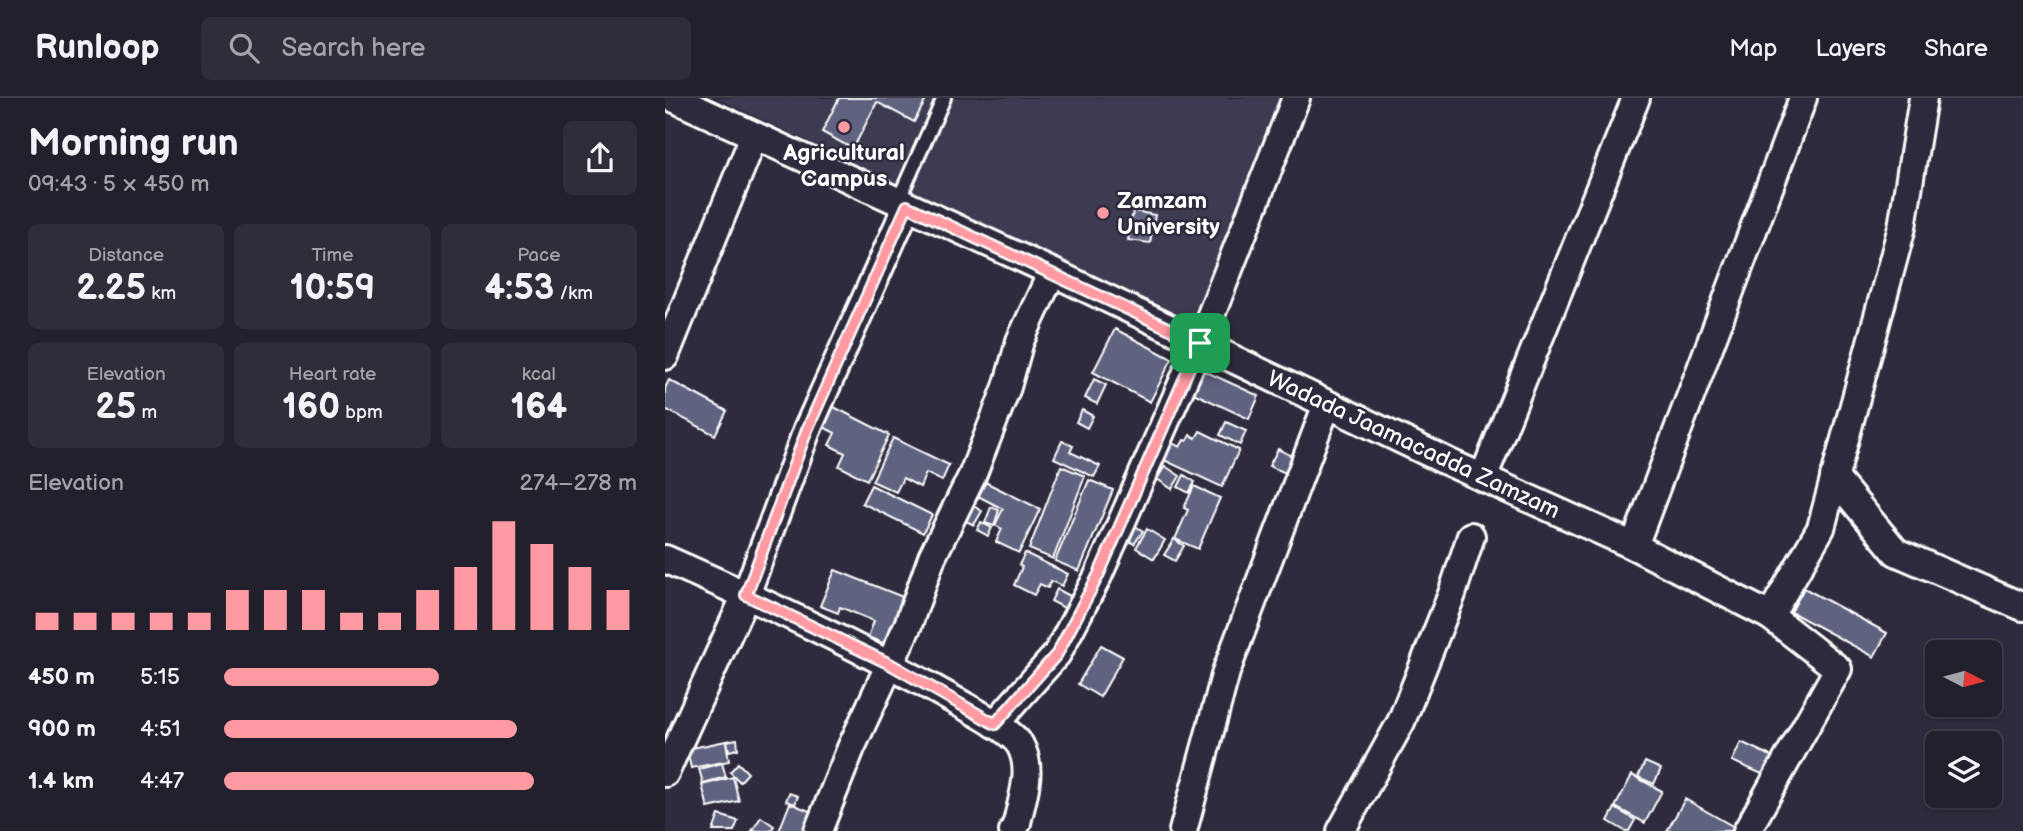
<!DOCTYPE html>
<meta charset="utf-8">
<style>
:root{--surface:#23202e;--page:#2f2d3a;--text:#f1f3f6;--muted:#a3a3aa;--line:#403e4a;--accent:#ff9aa2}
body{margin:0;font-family:"Balsamiq Sans",sans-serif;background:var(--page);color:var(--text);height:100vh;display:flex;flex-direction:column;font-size:26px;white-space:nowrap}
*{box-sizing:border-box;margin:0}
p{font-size:23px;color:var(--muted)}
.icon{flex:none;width:38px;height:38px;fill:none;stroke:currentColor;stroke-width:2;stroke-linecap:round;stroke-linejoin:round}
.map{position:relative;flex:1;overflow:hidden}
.sheet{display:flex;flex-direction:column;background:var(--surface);width:665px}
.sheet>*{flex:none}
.needle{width:46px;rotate:96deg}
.tools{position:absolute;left:1260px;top:542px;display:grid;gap:14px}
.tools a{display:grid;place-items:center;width:77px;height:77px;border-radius:10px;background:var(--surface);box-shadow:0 2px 5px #0004,0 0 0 2px var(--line);font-size:35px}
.pin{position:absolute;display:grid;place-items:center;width:60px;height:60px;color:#fff;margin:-30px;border-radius:14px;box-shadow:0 4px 10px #0006}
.round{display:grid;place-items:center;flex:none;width:74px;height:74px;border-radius:10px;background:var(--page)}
.overview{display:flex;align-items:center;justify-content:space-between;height:119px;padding:0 28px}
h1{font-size:38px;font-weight:700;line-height:52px}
.stats{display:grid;grid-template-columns:repeat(3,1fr);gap:10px;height:119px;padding:7px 28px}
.stats div{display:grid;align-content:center;border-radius:10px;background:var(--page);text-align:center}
.stats b{font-size:35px;font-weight:700}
.stats small{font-size:19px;font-weight:400}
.stats p{font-size:19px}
.chart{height:196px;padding:14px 28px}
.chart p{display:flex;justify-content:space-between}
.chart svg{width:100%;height:126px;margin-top:7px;stroke:var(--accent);stroke-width:6}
ul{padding:0 28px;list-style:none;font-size:23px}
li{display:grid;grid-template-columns:112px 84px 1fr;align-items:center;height:52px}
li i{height:18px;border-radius:9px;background:var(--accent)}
header{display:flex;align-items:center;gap:42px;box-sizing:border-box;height:98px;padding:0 35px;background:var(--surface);border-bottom:2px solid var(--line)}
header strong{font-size:33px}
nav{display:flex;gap:38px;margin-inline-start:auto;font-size:24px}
.search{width:490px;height:63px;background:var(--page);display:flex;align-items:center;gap:18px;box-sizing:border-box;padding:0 24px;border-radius:10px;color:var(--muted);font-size:26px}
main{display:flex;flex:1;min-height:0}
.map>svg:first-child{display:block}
</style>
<header>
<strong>Runloop</strong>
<div class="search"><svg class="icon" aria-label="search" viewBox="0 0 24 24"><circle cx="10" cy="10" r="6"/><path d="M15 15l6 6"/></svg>Search here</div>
<nav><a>Map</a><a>Layers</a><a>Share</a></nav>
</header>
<main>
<section class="sheet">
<div class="overview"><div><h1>Morning run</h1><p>09:43 · 5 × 450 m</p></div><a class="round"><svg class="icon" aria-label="share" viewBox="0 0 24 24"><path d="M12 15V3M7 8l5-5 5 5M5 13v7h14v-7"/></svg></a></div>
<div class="stats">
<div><p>Distance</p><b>2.25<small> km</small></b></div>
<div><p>Time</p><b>10:59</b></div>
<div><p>Pace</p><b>4:53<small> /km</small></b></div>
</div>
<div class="stats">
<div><p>Elevation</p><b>25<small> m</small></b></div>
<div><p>Heart rate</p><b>160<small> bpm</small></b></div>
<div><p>kcal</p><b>164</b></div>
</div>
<div class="chart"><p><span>Elevation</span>274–278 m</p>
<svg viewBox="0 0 160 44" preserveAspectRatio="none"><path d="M5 44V38M15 44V38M25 44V38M35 44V38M45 44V38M55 44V30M65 44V30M75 44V30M85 44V38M95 44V38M105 44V30M115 44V22M125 44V6M135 44V14M145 44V22M155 44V30"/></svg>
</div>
<ul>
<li><b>450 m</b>5:15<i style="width:52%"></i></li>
<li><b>900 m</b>4:51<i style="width:71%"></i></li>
<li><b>1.4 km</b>4:47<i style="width:75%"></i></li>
</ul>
</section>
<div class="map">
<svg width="1358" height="733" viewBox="0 0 1358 733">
<rect width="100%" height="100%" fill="#2f2a3d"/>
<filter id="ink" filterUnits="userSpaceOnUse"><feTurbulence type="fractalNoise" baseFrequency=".0143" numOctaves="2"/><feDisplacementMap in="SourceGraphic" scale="14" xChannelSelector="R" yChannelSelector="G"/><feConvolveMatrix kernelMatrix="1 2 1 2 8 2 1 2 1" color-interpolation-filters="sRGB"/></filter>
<g filter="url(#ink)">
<polygon fill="#3d3b51" points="52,0 624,0 539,230"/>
<g fill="#5e6480" stroke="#fff" stroke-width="2">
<polygon points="174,0 262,0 249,24 212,4 188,51 157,34"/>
<polygon points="468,113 490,117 485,145 463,142"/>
<polygon points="450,231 507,261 485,304 428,274"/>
<polygon points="535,271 594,298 584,321 524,293"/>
<polygon points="429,281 441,287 432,306 420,300"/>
<polygon points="4,282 62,313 50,337 0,311 0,290"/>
<polygon points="163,306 224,337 202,382 174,368 180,355 164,347 170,335 153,326"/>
<polygon points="417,312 428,318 422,330 411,324"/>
<polygon points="561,324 581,333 575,347 555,337"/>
<polygon points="535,333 574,352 557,389 499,362 507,345 515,349 519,342 522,343 525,337 531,340"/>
<polygon points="228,340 284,367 277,383 261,375 255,389 238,380 231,394 207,383"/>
<polygon points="397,343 408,348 405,354 435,368 429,379 389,360"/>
<polygon points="613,351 629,359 621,375 604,368"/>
<polygon points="396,368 420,378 388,461 364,451"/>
<polygon points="500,368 515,378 507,391 492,381"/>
<polygon points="519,377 530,384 524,395 513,389"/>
<polygon points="316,382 375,411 354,455 331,444 337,431 330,427 338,411 309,396"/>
<polygon points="424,382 448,392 414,473 390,463"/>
<polygon points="206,387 267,417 258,435 197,405"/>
<polygon points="529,388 555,400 533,451 510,441 523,412 519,410"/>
<polygon points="305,406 317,413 309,427 297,421"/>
<polygon points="326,409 334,412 329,428 320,425"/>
<polygon points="316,424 327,430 323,438 312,432"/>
<polygon points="467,426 478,433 469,446 458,438"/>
<polygon points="482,431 500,442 489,461 471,450"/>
<polygon points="509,441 519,448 510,463 499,457"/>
<polygon points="360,455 403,476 397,488 386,483 383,490 375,486 369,497 349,487 357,469 354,467"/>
<polygon points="170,472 238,499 220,546 203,539 209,523 175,509 173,515 155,508"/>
<polygon points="1139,490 1222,535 1209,559 1126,514"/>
<polygon points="392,491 409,500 403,512 386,503"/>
<polygon points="436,547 458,559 435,599 413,586"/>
<polygon points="72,641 73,651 64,653 62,643"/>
<polygon points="61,643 64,663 26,670 22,651"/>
<polygon points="1076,644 1112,661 1104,679 1067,663"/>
<polygon points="980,664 996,671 989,686 973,679"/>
<polygon points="57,665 61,679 38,685 34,671"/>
<polygon points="73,665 83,675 75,684 65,674"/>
<polygon points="967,677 997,693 980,725 950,709"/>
<polygon points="68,679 74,703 43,710 37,687"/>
<polygon points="124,695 133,698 130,706 121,703"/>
<polygon points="1020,701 1076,733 1002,733"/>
<polygon points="125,705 147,714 140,733 114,733"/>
<polygon points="950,710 970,722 964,733 960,733 943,723"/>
<polygon points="54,717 73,723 69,733 48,733"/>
<polygon points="96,719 109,728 106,733 87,733"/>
</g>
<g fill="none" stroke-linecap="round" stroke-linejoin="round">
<g stroke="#fff" stroke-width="18">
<polyline id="lane" points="233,103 279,0"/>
</g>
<g stroke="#fff" stroke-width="32">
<g id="street">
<polyline points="8,0 387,174 783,364 969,448 1105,518 1173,571 1082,733"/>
<polyline points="0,258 89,38"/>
<polyline points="1169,379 1231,454 1358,509"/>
<polyline points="818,380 971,0"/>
<polyline points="969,448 1138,0"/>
<path d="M0 461C98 504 196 549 289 602 305 611 346 632 355 647 369 672 357 700 352 725L348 733"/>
<polyline points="1105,518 1156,430 1237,129 1258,0"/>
<polyline points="330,626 392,556 433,478 535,245 631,0"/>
<polyline points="0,675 81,497 142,332 242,108"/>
<polyline points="153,733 186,650 243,527 267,459 307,378 342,289 355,243 387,174"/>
<polyline points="518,733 561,574 662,306"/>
<polyline points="676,733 736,624 787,496 806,438"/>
</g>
</g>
<use href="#lane" stroke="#2f2a3d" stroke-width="12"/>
<use href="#street" stroke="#2f2a3d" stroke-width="26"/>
</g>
</g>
<g fill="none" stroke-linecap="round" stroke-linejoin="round" filter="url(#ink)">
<g stroke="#fff" stroke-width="14">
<polygon id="route" points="242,108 535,245 433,478 392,556 330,626 225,566 81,497 142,332"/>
</g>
<use href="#route" stroke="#ff9aa2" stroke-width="9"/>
</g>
<g fill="#ff9aa2" stroke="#2f2a3d" stroke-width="2.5">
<circle cx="179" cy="29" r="7"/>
<circle cx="438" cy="115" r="7"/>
</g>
<g text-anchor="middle" stroke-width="5" stroke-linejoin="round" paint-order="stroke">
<g font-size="23" font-weight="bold" fill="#fff" stroke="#2f2a3d">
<text x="179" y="62">Agricultural<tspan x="179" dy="26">Campus</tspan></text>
<text x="452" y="110" text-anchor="start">Zamzam<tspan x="452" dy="26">University</tspan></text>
</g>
<g font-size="23" fill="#fff" stroke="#2f2a3d">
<text transform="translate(749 346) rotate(25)" y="8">Wadada Jaamacadda Zamzam</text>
</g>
</g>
</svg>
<div class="tools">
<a><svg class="needle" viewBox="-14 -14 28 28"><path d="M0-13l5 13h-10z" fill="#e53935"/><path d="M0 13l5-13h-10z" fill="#a3a3aa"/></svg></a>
<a><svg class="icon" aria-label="layers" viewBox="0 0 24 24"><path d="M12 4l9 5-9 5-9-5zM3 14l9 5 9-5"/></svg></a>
</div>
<div class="pin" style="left:535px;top:245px;background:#1e9e55"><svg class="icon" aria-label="arrive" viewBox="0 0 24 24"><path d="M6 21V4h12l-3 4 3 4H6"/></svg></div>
</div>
</main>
